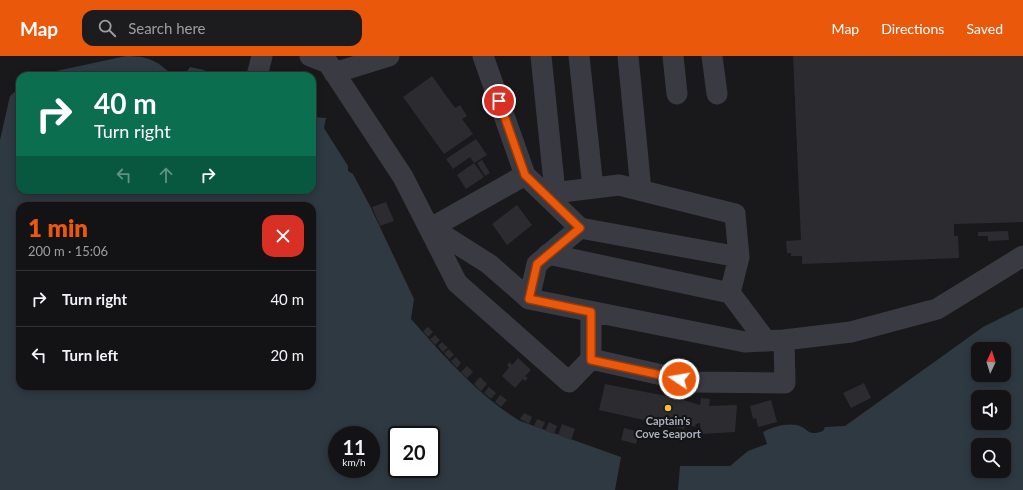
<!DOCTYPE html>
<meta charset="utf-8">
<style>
body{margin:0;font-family:Lato,sans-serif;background:#1c1c1e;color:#f1f3f6;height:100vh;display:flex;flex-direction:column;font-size:15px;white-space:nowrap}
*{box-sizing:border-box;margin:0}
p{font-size:13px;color:#9d9ea0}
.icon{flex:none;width:22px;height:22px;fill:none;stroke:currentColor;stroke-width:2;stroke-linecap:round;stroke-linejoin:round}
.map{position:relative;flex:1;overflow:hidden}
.side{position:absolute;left:16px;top:146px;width:300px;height:188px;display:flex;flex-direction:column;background:#131315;border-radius:12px;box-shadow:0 2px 10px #0003,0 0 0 1px #323234}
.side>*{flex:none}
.guide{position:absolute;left:16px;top:16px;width:300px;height:122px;border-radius:12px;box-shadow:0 2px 10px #0003,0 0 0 1px #323234;background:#0b6e4f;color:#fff;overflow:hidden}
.needle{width:26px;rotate:4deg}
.tools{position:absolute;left:971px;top:286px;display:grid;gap:8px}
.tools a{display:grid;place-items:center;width:40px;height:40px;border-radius:8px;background:#131315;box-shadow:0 2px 10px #0003,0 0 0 1px #323234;font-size:20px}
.speed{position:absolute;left:328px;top:370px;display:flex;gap:8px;font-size:20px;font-weight:700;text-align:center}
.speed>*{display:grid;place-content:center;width:52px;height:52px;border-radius:50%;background:#131315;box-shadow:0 2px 10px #0003,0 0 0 1px #323234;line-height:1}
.speed small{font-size:10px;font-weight:400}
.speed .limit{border:2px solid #111;border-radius:6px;background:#fff;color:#111}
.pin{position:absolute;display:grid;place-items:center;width:34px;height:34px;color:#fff;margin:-17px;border:2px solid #fff;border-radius:50%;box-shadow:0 1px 4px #0007}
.me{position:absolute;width:44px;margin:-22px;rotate:282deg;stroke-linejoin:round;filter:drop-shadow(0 0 3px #0008)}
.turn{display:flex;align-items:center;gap:14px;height:84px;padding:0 12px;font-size:18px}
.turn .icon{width:52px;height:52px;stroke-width:2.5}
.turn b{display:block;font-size:28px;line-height:34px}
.lanes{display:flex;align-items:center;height:38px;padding:0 12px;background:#0003;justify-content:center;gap:20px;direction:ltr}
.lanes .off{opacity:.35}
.round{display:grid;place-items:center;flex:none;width:42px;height:42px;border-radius:12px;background:#1c1c1e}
.headline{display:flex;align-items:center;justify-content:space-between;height:68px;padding:0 12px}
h1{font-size:24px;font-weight:800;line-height:30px;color:#ea580c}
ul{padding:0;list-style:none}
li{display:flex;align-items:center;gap:12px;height:56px;padding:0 12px;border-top:1px solid #323234}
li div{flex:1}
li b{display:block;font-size:15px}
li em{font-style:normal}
header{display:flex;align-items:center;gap:24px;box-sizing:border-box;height:56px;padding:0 20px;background:#ea580c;color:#fff}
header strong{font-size:19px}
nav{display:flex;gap:22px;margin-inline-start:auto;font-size:14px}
.search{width:280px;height:36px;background:#1c1c1e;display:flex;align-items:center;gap:10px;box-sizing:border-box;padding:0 14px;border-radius:12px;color:#9d9ea0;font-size:15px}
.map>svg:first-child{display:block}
</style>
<header>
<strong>Map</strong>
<div class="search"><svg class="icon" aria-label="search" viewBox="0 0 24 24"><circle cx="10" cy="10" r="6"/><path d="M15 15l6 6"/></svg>Search here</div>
<nav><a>Map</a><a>Directions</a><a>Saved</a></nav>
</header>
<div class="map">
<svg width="1023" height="434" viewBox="0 0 1023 434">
<rect width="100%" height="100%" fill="#19191c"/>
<path fill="#2e3942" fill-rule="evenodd" d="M 126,0 C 146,0 157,4 171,18 L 185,18 L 190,11 L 204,14 L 213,20 L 33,20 Z
M 20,31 L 20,134 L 312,134 L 312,61 L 326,62 L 324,72 L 348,110 L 348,115 L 353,118 L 370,150 L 414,243 L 411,263 C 442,298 480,341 520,365 L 621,401 L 615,434 L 0,434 L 0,84 L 10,40 ZM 20,150 L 312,150 L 312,330 L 20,330 ZM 337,379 L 371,379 L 371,413 L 337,413 ZM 397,379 L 431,379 L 431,413 L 397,413 Z
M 1023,251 L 1023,434 L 678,434 L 680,410 L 730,410 L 748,395 L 767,388 L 763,376 C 773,371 785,367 797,369 C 809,372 806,381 823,375 L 825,371 L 845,370 L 983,271 ZM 978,293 L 1004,293 L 1004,319 L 978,319 ZM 978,341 L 1004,341 L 1004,367 L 978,367 ZM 978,389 L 1004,389 L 1004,415 L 978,415 Z"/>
<path fill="#2c2c30" d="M 793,0 L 1023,0 L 1023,166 L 954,168 L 954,180 L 958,180 L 959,202 L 802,208 L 802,200 L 791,200 L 791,197 L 787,197 L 786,185 L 801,184 Z
M 432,20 L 455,52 L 460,49 L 467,60 L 462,63 L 473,78 L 444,98 L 403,41 Z
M 476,83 L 487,99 L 474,107 L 470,101 L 453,113 L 446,103 Z
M 482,104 L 490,117 L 485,120 L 477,107 Z
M 474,107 L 484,121 L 466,133 L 457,119 Z
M 386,146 L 394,165 L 380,170 L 372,151 Z
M 517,149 L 532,169 L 507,189 L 492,168 Z
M 1008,175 L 1009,184 L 988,185 L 988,180 L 978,180 L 978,176 Z
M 428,271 L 433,276 L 428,281 L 423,275 Z
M 435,279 L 440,284 L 435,289 L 430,283 Z
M 442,286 L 448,292 L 443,296 L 438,290 Z
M 449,293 L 454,299 L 449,303 L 444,297 Z
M 456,301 L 461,307 L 457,312 L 451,305 Z
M 518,302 L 531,314 L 525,320 L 528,322 L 525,325 L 523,323 L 515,332 L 502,320 L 509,311 L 507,309 L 510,306 L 512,309 Z
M 467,310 L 473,316 L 467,322 L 461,316 Z
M 480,321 L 487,328 L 481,335 L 474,328 Z
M 864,327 L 871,342 L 851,352 L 843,337 Z
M 605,328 L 671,341 L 672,336 L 685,339 L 684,344 L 700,349 L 701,342 L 710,343 L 709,350 L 737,349 L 735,376 L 701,378 L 700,367 L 696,368 L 695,371 L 686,368 L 684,373 L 599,354 Z
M 489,331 L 496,337 L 492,342 L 490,342 L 484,337 Z
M 500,339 L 507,344 L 501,351 L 495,346 Z
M 771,344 L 777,366 L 758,371 L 756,362 L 753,363 L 750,350 Z
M 524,357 L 532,361 L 529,368 L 520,363 Z
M 537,363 L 545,366 L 542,373 L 534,370 Z
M 549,366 L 557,370 L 554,378 L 545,375 Z
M 562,368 L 575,373 L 571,384 L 558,379 Z
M 624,372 L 639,376 L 636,388 L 621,384 Z"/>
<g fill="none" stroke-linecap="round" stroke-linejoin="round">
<path stroke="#3a3b42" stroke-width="21" d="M 310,0 L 328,7 L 403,121 L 457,227 L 569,326 L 591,303 L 693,326 L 785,327 L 784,284 L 851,276 L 937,253 L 1023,200
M 483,0 L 525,119
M 541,0 L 555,136
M 579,0 L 593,132
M 628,0 L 641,134
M 673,0 L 677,38
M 712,0 L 717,38
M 334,17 L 389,0
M 257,20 L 262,0
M 545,138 L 619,129 L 735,158 L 739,201 L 730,237 L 548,198
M 429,170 L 489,208 L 529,243 L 745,286 L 784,284
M 431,172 L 525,119 L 580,172 L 537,208 L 529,243
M 580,172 L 739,201
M 730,237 L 766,285
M 591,303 L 591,256"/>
</g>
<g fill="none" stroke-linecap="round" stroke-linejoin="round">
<defs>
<path id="route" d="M 499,45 L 525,119 L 580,172 L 537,208 L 529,243 L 591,256 L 591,304 L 679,323"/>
</defs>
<use href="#route" stroke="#983908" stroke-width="10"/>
<use href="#route" stroke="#ea580c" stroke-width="7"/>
</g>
<circle fill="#ffbb2f" stroke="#141417" stroke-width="1.5" cx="668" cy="352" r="4"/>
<g text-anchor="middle" stroke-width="4" stroke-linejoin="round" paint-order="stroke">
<g font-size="11" font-weight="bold" fill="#abb0bd" stroke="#141417">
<text x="668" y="369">Captain's<tspan x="668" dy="13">Cove Seaport</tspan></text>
</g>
</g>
</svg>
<div class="tools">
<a><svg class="needle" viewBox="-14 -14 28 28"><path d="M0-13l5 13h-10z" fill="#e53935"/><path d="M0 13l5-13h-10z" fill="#9d9ea0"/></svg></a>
<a><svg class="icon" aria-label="sound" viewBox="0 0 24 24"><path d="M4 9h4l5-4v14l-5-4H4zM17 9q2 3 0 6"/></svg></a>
<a><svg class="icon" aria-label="search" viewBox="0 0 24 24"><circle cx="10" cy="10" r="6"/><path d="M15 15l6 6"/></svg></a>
</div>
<div class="speed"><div>11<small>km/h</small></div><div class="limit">20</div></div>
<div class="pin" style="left:499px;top:45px;background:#d93025"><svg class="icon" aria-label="arrive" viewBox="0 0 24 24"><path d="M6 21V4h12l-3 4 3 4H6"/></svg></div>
<svg class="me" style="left:679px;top:323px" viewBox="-20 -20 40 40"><circle r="17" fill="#ea580c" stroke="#fff" stroke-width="3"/><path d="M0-11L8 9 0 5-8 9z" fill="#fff"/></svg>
<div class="guide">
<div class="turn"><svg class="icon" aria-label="right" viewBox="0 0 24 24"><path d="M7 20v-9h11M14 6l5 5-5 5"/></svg><div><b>40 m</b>Turn right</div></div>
<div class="lanes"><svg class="icon off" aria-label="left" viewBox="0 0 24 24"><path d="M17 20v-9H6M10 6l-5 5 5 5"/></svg><svg class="icon off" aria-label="ahead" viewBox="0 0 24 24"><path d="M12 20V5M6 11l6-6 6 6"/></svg><svg class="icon" aria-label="right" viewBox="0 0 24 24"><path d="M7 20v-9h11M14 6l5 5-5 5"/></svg></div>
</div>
<section class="side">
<div class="headline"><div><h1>1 min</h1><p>200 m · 15:06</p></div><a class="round" style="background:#d93025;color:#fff"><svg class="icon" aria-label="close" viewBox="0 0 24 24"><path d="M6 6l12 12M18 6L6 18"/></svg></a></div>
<ul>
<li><svg class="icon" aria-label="right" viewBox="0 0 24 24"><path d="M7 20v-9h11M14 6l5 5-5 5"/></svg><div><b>Turn right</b></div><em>40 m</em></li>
<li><svg class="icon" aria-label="left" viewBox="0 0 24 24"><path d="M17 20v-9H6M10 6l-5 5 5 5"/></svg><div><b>Turn left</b></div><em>20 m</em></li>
</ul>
</section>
</div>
